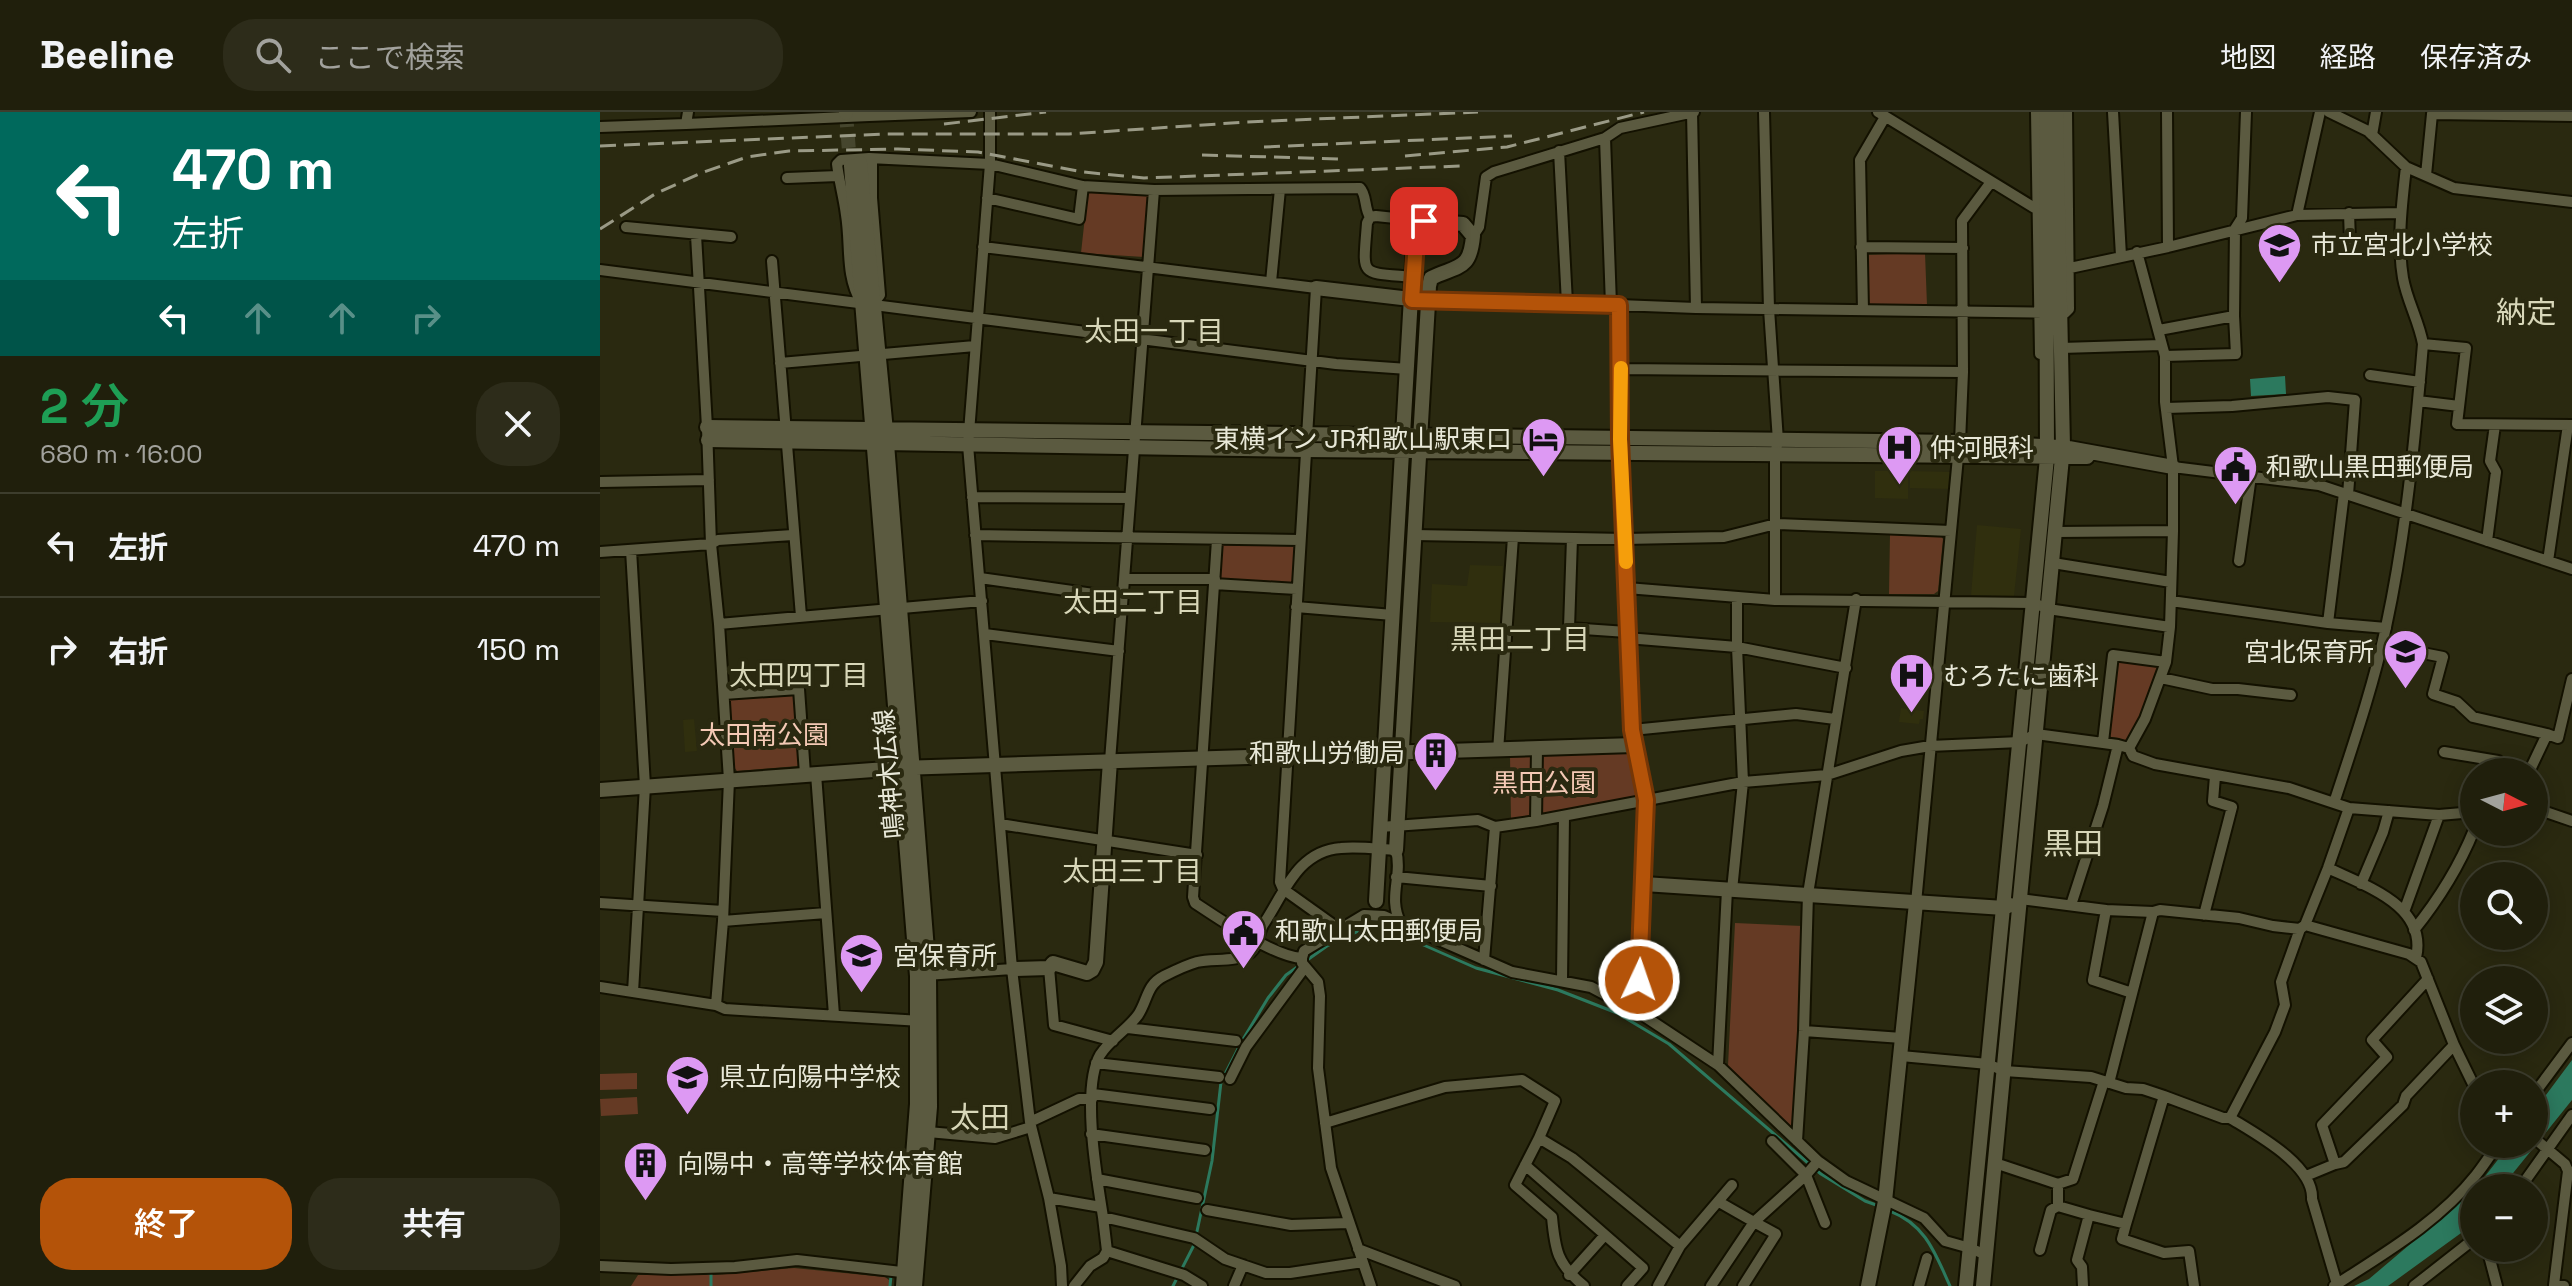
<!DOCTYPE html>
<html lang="ja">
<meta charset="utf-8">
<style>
body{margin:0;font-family:"Space Grotesk","Noto Sans JP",sans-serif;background:#2d2c1a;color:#f1f3f6;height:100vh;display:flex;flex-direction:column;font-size:30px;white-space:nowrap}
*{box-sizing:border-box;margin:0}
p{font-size:26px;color:#a2a29d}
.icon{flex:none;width:44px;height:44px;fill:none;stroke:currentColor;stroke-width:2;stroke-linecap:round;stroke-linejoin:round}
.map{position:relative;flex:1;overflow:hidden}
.details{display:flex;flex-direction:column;background:#201f0c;width:600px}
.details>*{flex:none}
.banner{background:#00695c;color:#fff;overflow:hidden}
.needle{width:52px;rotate:96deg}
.tools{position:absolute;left:1860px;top:646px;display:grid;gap:16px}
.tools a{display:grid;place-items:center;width:88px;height:88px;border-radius:50%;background:#201f0c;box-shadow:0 4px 20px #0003,0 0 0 2px #3d3d2d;font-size:40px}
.pin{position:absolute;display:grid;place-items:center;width:68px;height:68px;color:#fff;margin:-34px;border-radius:16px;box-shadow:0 4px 12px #0006}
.me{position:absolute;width:88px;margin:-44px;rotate:3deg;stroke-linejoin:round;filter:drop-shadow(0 0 6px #0008)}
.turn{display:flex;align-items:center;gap:28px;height:168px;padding:0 40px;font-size:36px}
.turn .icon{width:104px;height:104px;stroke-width:2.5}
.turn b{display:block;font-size:56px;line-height:68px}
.lanes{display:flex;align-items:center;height:76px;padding:0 40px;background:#0003;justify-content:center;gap:40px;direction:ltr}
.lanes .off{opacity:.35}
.round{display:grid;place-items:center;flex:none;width:84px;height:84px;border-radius:32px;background:#2d2c1a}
.summary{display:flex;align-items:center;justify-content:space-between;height:136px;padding:0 40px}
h1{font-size:48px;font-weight:600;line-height:60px;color:#1e9e55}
.action{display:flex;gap:16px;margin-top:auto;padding:16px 40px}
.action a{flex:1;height:92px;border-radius:32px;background:#b45309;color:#fff;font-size:32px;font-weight:600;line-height:92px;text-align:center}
.action a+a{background:#2d2c1a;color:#f1f3f6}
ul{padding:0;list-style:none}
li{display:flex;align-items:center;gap:24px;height:104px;padding:0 40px;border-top:2px solid #3d3d2d}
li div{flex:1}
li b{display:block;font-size:30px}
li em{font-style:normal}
header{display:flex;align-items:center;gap:48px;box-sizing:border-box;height:112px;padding:0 40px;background:#201f0c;border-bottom:2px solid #3d3d2d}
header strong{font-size:38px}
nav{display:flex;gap:44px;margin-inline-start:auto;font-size:28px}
.search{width:560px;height:72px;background:#2d2c1a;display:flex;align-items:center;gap:20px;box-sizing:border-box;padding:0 28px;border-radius:32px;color:#a2a29d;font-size:30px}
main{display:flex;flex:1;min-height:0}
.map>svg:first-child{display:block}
</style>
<header>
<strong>Beeline</strong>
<div class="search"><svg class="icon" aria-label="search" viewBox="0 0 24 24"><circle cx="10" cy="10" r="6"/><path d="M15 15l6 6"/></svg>ここで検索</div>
<nav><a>地図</a><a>経路</a><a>保存済み</a></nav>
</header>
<main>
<section class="details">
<div class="banner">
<div class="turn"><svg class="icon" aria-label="left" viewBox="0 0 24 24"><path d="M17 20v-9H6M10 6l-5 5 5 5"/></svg><div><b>470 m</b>左折</div></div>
<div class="lanes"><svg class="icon" aria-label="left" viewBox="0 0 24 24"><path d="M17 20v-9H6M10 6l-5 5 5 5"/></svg><svg class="icon off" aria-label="ahead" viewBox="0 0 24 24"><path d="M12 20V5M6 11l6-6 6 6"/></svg><svg class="icon off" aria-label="ahead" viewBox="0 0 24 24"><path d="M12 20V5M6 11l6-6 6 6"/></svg><svg class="icon off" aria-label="right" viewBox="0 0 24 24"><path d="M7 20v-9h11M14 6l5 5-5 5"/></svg></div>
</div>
<div class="summary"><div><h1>2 分</h1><p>680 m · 16:00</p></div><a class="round"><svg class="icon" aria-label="close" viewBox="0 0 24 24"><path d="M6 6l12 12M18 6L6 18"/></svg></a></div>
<ul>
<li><svg class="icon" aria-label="left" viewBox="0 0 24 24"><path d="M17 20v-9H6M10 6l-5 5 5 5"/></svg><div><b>左折</b></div><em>470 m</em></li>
<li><svg class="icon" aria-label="right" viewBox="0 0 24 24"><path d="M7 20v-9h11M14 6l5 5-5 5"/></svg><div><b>右折</b></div><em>150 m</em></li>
</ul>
<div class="action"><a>終了</a><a>共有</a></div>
</section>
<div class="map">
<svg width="1972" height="1174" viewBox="0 0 1972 1174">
<rect width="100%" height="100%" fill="#2a2910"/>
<path fill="#302f0e" d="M 1275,359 L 1308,359 L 1308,387 L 1275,386 Z
M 1310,359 L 1351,360 L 1350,377 L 1310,376 Z
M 1377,413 L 1421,417 L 1414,484 L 1371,483 Z
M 870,453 L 903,454 L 900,511 L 830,510 L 832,472 L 867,474 Z
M 1301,596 L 1324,599 L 1323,607 L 1320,607 L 1319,612 L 1299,610 Z
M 94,607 L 97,639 L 85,640 L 83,608 Z"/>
<path fill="#653a24" d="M 488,77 L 549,84 L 544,145 L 481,141 Z
M 1325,141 L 1327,193 L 1268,192 L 1267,143 Z
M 1290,422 L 1341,424 L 1343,427 L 1338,479 L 1334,482 L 1289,482 Z
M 620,431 L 695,432 L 694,474 L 618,470 Z
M 1519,546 L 1561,554 L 1543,606 L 1530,629 L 1524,630 L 1519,626 L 1511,625 L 1508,621 L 1515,549 Z
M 193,580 L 197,585 L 199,614 L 195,615 L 197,640 L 200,641 L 201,651 L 198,654 L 137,659 L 134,655 L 130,588 L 133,584 Z
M 1030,636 L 1041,683 L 911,709 L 910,643 Z
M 1135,811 L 1203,814 L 1193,1019 L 1128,954 Z
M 37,961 L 37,977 L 0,978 L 0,962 Z
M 37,985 L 38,1002 L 1,1004 L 0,987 Z
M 194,1156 L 285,1165 L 289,1168 L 289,1174 L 31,1174 L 38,1163 L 115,1163 Z"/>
<path fill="#2c795e" d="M 1685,264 L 1686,282 L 1651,284 L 1650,267 Z
M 1972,948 L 1972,988 L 1901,1076 L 1876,1076 L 1910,1032 L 1934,1032 L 1934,999 Z
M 1874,1078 L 1874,1108 L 1868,1116 L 1788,1174 L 1754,1174 L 1769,1167 Z"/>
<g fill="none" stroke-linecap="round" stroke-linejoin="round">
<path stroke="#2c795e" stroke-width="3" d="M 1290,1099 C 1326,1113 1335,1141 1350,1174
M 596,1124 L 612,1049 L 621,970 L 642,929 L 668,886 L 686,863 L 727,834 L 765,816 L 787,817 L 876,856 L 958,878 L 1017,901 L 1069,932 L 1221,1062 L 1265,1089 L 1279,1094
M 108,1161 L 111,1161 L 111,1174
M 289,1164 L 291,1164 L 290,1174
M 573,1174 L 595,1131"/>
<path stroke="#46462e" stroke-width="14" stroke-dasharray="14 7" stroke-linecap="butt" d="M 246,1 L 250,52"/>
<defs>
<path id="street" d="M 269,0 L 269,4 L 371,0
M 390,0 L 390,52 L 368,333 L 412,857 L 430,1010 L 449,1086 L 461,1154 L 462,1174
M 1092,0 L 1096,196
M 1164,0 L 1169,197 L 1178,329 L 1175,342 L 1175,488
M 1278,0 L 1438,98
M 1436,0 L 1440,242
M 1513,0 L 1521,144
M 1567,0 L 1568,135
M 1729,0 L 1768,19 L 1806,55 L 1854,76 L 1972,90
M 86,12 L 269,4
M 0,15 L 86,12 L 88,0
M 1772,23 L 1776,0
M 1005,26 L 1011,193
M 959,39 L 967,191
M 272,48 L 272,86 L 280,183 L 273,192
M 1826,63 L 1832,2 L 1972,4
M 187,66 L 238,64
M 387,86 L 479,107 L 483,74
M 1749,101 L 1750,129
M 1697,103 L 1720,0
M 770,105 L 776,104 L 824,109
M 26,115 L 131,125
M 96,123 L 107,315 L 111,432 L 119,512 L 129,668 L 123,809 L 116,893
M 873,124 L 879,115 L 886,65 L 894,60 L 1005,26 L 1020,16 L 1094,0
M 383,135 L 716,176 L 680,770 L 683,777 L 739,817
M 1261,135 L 1363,136
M 172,149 L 201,504
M 1470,156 L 1568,135 L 1697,103 L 1801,101
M 0,158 L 736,252 L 808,257
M 671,170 L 680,77
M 828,189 L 967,191 L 1096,196 L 1465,201 L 1469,197 L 1467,0
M 261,190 C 245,163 251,133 246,103 C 244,86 239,69 237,52 L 241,48 L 269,46 L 390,52 L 483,74 L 554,78 L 760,76 C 767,83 764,96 770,105 L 767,111 C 763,166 758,160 813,165
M 1019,193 L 1020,340 L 1032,618 L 1046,688 L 1038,900
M 1263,198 L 1260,48 L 1285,5
M 1559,218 L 1634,204
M 1823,232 L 1866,236 L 1857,312 L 1972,313
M 1461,236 L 1561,233
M 1565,244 L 1636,242 L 1634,204 L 1635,117 L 1642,106 L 1646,0
M 180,251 L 375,234
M 1021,257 L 1363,260
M 1770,263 L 1820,270
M 1818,289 L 1859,294
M 1566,296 L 1632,294 L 1728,285 L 1755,288 L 1748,383
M 1360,330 L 1363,260 L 1362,109 L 1391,70
M 1573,355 L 1719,373 L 1972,457
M 0,370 L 109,368
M 372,385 L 530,386
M 1456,420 L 1573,419
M 375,423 L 699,428
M 814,423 L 1025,427 L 1124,425 L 1176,412 L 1351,419
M 972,426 L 969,516 L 1027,520
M 617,428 L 593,785 L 595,791 C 619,807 675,845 702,846
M 1887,429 L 1896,360 L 1890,349 L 1895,313
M 31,438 L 45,674 L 33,880
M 0,440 L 111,432 L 118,428 L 193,423
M 1639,449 L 1651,364
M 1948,449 L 1968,313
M 1453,451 L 1571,470
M 380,466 L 522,486
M 524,467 L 615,467
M 614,472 L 697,477
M 1027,476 L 1175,488 L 1434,491 L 1448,497 L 1570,515
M 1571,489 L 1728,511 L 1786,516
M 696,495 L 793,503
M 1728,511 L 1744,381
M 119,512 L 382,489
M 385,522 L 519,539
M 1027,526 L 1137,535 L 1246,556
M 1782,533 L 1843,545 L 1833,582 L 1857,590 L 1873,605 L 1947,622 L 1929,660
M 1561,566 L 1612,577 L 1638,577 L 1691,583
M 124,582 L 199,577 L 205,662
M 1032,618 L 1196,602 L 1235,607
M 1947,622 L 1958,626 L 1972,567
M 1503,630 L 1513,543 L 1566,550
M 1529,636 L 1545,607 L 1566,550 L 1570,515 L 1573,419 L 1573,355 L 1565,290 L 1565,244 L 1537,140
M 898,639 L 913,425
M 1844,640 L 1898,649 L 1901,660
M 510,649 L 554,78
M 216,662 L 234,903
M 1734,691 C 1753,633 1773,575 1786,515 C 1806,422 1815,327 1823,232 C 1819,209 1807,189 1803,166 C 1797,130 1802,91 1806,55
M 1934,698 L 1940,698 L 1972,709
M 936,709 L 937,637
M 400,712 L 597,743
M 780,715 L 878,708 L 895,715 L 936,709 L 1143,670 L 1227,663 L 1301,639 L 1330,634 L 1420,630 L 1436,622 L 1518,633 L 1529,636 L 1533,644 L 1555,652 L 1689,676 L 1749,696 L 1839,703 L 1874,700
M 1728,756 C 1765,774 1828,793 1816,846
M 796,765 L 891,774
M 1761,772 L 1783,720 L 1789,699
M 1132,778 L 1143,670 L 1137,535 L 1137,486
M 1420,787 L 1506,798 L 1553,800 L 1560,798 L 1639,806 L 1673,814 L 1700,817 L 1705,813 L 1809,842 L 1821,850 L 1854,933 L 1874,974
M 0,791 L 123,799
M 1316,791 L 1358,345
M 1471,793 L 1503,694 L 1518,633
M 1805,797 L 1839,703
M 1506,798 L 1493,868 L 1532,881
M 1604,803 L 1632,695 L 1613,689 L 1615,664
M 123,809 L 226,801
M 1705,813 L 1728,756 L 1749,696
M 1814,818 C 1839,787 1859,755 1874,718
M 702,846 L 704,839 L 764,803 L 784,804 L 912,860 L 991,875 L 1038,900 L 1118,953 L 1218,1049 L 1246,1069 L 1324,1106 L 1345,1129 L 1370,1136 L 1386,1143
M 702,846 L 702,851 L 718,870 L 720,884 L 718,956 L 731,1056 L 771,1174
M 884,848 L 895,715
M 449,856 L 454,913 L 513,929
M 326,863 L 412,857
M 962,868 L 964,704
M 0,875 L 116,893 L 125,897 L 321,909
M 528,916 L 636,929
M 1204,919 L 1302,926
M 1301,944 L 1388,952 L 1404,959 L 1491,965 L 1526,976 L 1543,977 L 1564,984
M 496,951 L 619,965
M 1118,953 L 1127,778
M 630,967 L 646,935 L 705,855
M 1509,971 L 1553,800
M 493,982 L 610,997
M 1934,982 L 1972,931
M 1630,1006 C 1656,1022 1714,1053 1712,1087 L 1737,1172
M 430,1010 L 479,987 L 492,987
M 725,1011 L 845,975 L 922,968 L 955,989 L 939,1026 L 972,1046 L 1080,1134 L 1058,1174
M 328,1020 L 395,1026 L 431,1015
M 491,1022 L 605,1038
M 939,1026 L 915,1073 L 952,1105 C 955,1138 957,1152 984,1174
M 1934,1026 L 1965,1052 L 1968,1059 L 1972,1060
M 1197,1029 L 1204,919 L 1208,782 L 1256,487
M 1218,1049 L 1206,1063 L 1225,1111
M 1395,1051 L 1458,1072 L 1473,1067 L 1504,969
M 1735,1052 L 1744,1050 L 1803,993 L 1806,984 L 1854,933
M 925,1053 L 1043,1156 L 1027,1174
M 1706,1064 L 1735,1052 L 1722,1013 L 1787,945 L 1772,928 L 1828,867
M 497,1067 L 597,1086
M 1920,1076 L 1972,1003
M 449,1086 L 501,1095
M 1119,1090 L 1154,1110 L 1206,1063 L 1172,1029
M 1458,1094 L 1489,1103 L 1477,1148 L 1482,1155 L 1483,1174
M 607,1098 L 691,1113 L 748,1111
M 1489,1103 L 1526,1112 L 1522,1127 L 1564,1141 L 1589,1139 L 1594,1174
M 1526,1112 L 1564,984 L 1623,1006 L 1630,1006 L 1675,920 L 1685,893 L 1681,870 L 1700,817
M 1080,1134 L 1132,1073
M 1887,1136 L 1897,1174
M 758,1137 L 855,1174
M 1440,1138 L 1451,1098 L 1458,1094 L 1458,1072
M 507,1139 L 584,1163 L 602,1174
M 763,1150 L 690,1161 L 666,1161 L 625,1147 L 594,1126 L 503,1105 C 497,1067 481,976 500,943 C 510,927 527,918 538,903 C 548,888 546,873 564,864 C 574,859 586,853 597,850 C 614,846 636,851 651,840 C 659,833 658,822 663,813 C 684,782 697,739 741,736 C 758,734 778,737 796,738 C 803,765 787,785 801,812
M 0,1154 L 71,1157 L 135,1155 L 197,1148 L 310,1161
M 969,1163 L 1005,1123
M 474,1174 L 490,1154 L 503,1146 L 507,1139 L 503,1105
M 634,1174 L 643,1153
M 1111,1174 L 1154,1110 L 1176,1122 L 1143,1174
M 1319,1174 L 1327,1146
M 1734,1174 C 1783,1142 1839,1110 1876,1063 C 1884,1053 1891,1042 1898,1032
M 1814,1174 L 1874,1127
M 1964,1174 L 1954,1173 L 1968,1059"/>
<path id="secondary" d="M 246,0 L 246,1
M 260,51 L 286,319 L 329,863 L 330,995 L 315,1174
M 251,54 L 317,864 L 317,992 L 303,1174
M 716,176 L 819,188
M 107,315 L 1360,330 L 1463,335 L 1573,355
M 108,328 L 705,338 L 1487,345
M 0,678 L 300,656 L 1034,633
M 1044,772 L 1404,796 L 1410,793
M 776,789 L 814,133 L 817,115 L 824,109 L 863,112 L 873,124 C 870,158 859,153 831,166 L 829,174 L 796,738
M 412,857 L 449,856 L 453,851 L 487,861 L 492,858 L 496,850 L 510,649
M 1268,1174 L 1285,1089 L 1316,791
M 1366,1174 L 1447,346 L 1446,0
M 1383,1174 L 1463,335 L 1456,0"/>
</defs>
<use href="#street" stroke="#131100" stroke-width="14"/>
<use href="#secondary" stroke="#131100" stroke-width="18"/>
<use href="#street" stroke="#5b5a40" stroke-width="10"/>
<use href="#secondary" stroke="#5b5a40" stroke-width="14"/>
<path stroke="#9a9a86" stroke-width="3" stroke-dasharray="16 8" stroke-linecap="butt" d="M 344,12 L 446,0
M 0,34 L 285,22 L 469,22 L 647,10 L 878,0
M 664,35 L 912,24
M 602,43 L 741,47
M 805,44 L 907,35 L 1044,0
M 0,117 L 55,82 L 101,61 L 147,45 L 189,39 L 298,37 L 378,40 L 483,60 L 544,66 L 861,54"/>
</g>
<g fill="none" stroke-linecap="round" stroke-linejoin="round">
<defs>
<path id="route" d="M 824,109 L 817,115 L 812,188 L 1019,193 L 1020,327 L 1032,618 L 1046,688 L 1039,868"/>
</defs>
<use href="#route" stroke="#753606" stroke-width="20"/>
<use href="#route" stroke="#b45309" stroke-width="14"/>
<path stroke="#f59e0b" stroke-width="14" d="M 1021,256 L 1020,327 L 1026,450"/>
</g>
<defs>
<symbol id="school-pin" viewBox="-11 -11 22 30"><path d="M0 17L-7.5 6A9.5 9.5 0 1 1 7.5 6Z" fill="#dd99f3" stroke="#2a2910"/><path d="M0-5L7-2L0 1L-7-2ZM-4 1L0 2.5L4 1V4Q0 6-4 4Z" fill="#111"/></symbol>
<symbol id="hotel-pin" viewBox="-11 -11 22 30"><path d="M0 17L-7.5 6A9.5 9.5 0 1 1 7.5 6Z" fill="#dd99f3" stroke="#2a2910"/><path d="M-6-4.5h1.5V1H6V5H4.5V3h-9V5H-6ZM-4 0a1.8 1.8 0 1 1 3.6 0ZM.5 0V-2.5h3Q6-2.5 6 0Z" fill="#111"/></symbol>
<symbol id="hospital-pin" viewBox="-11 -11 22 30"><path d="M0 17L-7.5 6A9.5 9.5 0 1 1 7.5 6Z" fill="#dd99f3" stroke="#2a2910"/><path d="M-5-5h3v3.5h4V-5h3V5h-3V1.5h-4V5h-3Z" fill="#111"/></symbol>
<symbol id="civic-pin" viewBox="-11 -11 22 30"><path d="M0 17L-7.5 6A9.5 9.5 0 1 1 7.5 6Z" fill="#dd99f3" stroke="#2a2910"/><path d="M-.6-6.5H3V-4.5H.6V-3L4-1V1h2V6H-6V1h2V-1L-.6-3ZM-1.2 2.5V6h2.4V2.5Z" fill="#111"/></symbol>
<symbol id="building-pin" viewBox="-11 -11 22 30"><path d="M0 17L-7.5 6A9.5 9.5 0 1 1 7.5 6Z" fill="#dd99f3" stroke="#2a2910"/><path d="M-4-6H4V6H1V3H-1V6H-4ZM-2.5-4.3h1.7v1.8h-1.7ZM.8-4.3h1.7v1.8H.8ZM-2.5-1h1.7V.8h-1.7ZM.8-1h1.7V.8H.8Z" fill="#111"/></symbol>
</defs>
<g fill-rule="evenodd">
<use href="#school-pin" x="1654" y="108" width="51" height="69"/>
<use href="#hotel-pin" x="918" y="302" width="51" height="69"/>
<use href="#hospital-pin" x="1274" y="310" width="51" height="69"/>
<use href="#civic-pin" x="1610" y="330" width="51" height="69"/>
<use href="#school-pin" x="1780" y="514" width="51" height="69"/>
<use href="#hospital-pin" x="1286" y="538" width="51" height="69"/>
<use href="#building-pin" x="810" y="616" width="51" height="69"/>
<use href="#civic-pin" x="618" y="794" width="51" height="69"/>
<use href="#school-pin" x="236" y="818" width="51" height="69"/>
<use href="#school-pin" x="62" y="940" width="51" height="69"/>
<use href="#building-pin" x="20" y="1026" width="51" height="69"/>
</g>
<g text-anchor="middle" stroke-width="8" stroke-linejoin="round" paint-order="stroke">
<g font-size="26" fill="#e8e8d8" stroke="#2a2910" text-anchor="start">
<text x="1711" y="142">市立宮北小学校</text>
<text x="912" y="336" text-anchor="end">東横イン JR和歌山駅東口</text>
<text x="1330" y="345">仲河眼科</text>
<text x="1666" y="364">和歌山黒田郵便局</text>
<text x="1774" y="549" text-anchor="end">宮北保育所</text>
<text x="1343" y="573">むろたに歯科</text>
<text x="805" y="650" text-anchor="end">和歌山労働局</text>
<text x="675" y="828">和歌山太田郵便局</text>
<text x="293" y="853">宮保育所</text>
<text x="119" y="974">県立向陽中学校</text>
<text x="77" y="1061">向陽中・高等学校体育館</text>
</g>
<g font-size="26" fill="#f4c9b5" stroke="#2a2910">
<text x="164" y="632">太田南公園</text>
<text x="944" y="680">黒田公園</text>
</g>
<g font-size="26" fill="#e8e8d8" stroke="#2a2910">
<text transform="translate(289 662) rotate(-95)" y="9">鳴神木広線</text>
</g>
<g font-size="28" fill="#d8d7b9" stroke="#2a2910">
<text x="554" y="229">太田一丁目</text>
<text x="533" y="500">太田二丁目</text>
<text x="920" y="537">黒田二丁目</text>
<text x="199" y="573">太田四丁目</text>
<text x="532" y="769">太田三丁目</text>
</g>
<g font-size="30" fill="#d8d7b9" stroke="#2a2910">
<text x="1926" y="211">納定</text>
<text x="1473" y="742">黒田</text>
<text x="380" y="1016">太田</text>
</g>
</g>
</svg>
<div class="tools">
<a><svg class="needle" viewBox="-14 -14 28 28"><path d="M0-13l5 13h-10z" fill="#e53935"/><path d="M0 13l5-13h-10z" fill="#a2a29d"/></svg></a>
<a><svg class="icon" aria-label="search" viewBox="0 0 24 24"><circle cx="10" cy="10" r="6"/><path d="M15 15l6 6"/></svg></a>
<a><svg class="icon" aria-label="layers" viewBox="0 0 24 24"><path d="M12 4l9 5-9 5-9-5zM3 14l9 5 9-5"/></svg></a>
<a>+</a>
<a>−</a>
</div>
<div class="pin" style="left:824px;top:109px;background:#d93025"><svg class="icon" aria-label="arrive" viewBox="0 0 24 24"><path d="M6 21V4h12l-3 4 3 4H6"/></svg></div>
<svg class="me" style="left:1039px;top:868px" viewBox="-20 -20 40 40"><circle r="17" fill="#b45309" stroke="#fff" stroke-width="3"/><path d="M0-11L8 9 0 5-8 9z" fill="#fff"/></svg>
</div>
</main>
